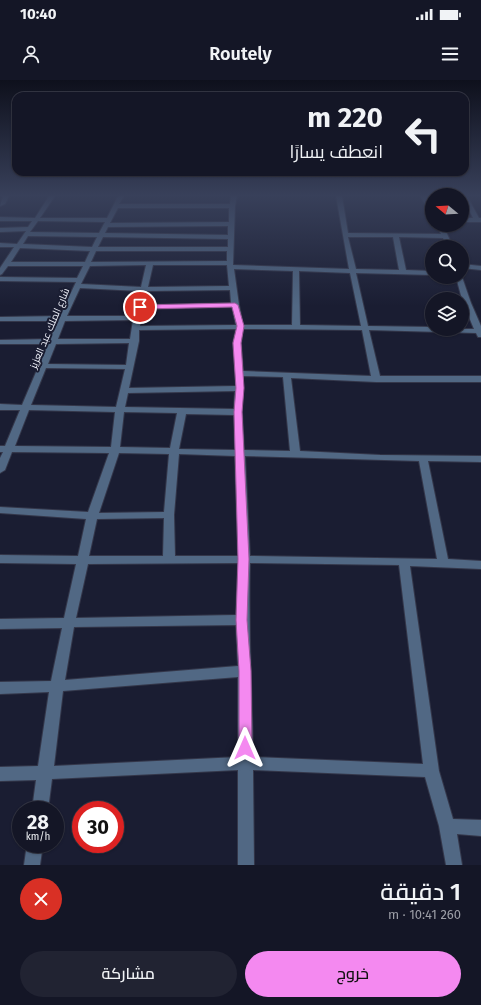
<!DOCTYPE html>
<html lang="ar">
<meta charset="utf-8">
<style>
body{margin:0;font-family:"Fira Sans",Cairo,sans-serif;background:#212332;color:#f1f3f6;direction:rtl;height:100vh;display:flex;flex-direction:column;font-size:15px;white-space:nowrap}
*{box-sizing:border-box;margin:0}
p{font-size:13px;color:#9d9fa7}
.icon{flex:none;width:22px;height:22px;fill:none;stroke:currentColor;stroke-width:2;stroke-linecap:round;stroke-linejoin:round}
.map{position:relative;height:785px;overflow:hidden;direction:ltr}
.drawer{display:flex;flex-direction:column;background:#141626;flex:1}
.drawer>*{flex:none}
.banner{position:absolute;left:12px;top:12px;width:457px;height:84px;border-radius:12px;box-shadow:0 1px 3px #0004,0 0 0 1px #333543;direction:rtl;background:#141626;color:#f1f3f6;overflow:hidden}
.needle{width:26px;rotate:288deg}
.tools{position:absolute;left:425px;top:108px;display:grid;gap:8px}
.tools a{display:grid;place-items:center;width:44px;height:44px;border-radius:50%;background:#141626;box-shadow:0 1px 3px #0004,0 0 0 1px #333543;font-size:20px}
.speed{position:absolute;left:12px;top:721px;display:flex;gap:8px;font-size:20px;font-weight:700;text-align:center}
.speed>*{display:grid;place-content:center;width:52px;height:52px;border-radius:50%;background:#141626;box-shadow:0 1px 3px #0004,0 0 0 1px #333543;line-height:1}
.speed small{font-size:10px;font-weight:400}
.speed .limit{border:6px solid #d22;background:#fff;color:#111}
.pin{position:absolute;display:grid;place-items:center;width:34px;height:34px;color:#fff;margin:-17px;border:2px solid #fff;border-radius:50%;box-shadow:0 1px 4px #0007}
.me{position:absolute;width:44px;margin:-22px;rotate:0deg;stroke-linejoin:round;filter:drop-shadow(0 0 3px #0008)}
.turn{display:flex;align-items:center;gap:14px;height:84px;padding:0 20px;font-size:18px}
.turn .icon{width:52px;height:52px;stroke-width:2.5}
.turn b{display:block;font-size:28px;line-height:34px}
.round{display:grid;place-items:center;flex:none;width:42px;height:42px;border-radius:21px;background:#212332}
.summary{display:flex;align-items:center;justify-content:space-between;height:68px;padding:0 20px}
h1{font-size:24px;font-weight:600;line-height:30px}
.button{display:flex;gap:8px;margin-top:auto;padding:8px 20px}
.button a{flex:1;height:46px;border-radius:24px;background:#f489f0;color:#111;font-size:16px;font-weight:600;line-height:46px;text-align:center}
.button a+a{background:#212332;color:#f1f3f6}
.status{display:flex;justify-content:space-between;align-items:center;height:28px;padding:0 20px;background:#141626;direction:ltr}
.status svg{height:11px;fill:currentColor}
header{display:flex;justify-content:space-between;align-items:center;height:52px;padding:0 20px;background:#141626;font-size:18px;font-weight:600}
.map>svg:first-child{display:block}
</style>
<div class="status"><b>10:40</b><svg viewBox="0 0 49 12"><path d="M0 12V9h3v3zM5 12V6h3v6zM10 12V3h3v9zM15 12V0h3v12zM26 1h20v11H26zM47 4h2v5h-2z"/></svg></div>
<header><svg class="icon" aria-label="menu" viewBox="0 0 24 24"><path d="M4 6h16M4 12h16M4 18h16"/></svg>Routely<svg class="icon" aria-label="person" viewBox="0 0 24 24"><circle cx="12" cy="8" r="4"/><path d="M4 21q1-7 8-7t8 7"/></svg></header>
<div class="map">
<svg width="481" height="785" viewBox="0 0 481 785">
<rect width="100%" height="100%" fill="#1a1d32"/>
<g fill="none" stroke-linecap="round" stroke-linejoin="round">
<defs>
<path id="street" d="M 3,116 L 9,116 L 5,124 L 0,126 Z
M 49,116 L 55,116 L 40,138 L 107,138 L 118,116 L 124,116 L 119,124 L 230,124 L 231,116 L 237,116 L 235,126 L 233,185 L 349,189 L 336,116 L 342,116 L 348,153 L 441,154 L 437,145 L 443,145 L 453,167 L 447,167 L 443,158 L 399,157 L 406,190 L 432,191 L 432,195 L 356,193 L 368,246 L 432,247 L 432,249 L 474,249 L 463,223 L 456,197 L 462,197 L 471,223 L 481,246 L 481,257 L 478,257 L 476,253 L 369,250 L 380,296 L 481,296 L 481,302 L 376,302 L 291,298 L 300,371 L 380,375 L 481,376 L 481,382 L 428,381 L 448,479 L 481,481 L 481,489 L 410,486 L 439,691 L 453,739 L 481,740 L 481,756 L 457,754 L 462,785 L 446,785 L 439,746 L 425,697 L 253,690 L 254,785 L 238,785 L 238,690 L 52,699 L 48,730 L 32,730 L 36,700 L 0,701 L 0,687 L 38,686 L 49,612 L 0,614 L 0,602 L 51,601 L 62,548 L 0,549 L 0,539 L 64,538 L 76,484 L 0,483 L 0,475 L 78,476 L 86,439 L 0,433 L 0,427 L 88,432 L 109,373 L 12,372 L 5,390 L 0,393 L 0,378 L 3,372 L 0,372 L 0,366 L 5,366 L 20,330 L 0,330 L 0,324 L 22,325 L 48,264 L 0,264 L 0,260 L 50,259 L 58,241 L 0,241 L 0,237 L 60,236 L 76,202 L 0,201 L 0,197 L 77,198 L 83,186 L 8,186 L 2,194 L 0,195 L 0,188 L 14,167 L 0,167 L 0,163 L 17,164 L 26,151 L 0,152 L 0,148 L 28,147 L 32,141 L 0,141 L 0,137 L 35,138 ZM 118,128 L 229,128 L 229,142 L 110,143 ZM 38,141 L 105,142 L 99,153 L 30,152 ZM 228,146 L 228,155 L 105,153 L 108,147 ZM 28,156 L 97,157 L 92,167 L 23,164 ZM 103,157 L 228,159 L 228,167 L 98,167 ZM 348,157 L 393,157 L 399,190 L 356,189 ZM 20,168 L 90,171 L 85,182 L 11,182 ZM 96,171 L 227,171 L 227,181 L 91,182 ZM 146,185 L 141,207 L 81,204 L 90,186 ZM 153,185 L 227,185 L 229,206 L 148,207 ZM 234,189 L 293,191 L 292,245 L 243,245 L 239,225 ZM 299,191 L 350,193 L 361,246 L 300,245 ZM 80,208 L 140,211 L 134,236 L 67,236 ZM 230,210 L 231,223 L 144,225 L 147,211 ZM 232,227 L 236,245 L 140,246 L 143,229 ZM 133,240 L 130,259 L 58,259 L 65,241 ZM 236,249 L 233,263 L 236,306 L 129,308 L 139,261 L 139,250 ZM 243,249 L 362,250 L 371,296 L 243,291 L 241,263 ZM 129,263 L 126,285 L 48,284 L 56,264 ZM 46,288 L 125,289 L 116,327 L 31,325 ZM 243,296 L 283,297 L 290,371 L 244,370 L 242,332 ZM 235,311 L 234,329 L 125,327 L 128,313 ZM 29,330 L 115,332 L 111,367 L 15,366 ZM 124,332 L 177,333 L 170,368 L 120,367 ZM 186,334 L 234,335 L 235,370 L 179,369 ZM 119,373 L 169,374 L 164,432 L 99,433 ZM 179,374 L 235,376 L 238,476 L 175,476 L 174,435 ZM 245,376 L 419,381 L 437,479 L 250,476 ZM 164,438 L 163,476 L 89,476 L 97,439 ZM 238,483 L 236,535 L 76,538 L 88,484 ZM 250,483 L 399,485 L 423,684 L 253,677 C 252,612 248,548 250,483 ZM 236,545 L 238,586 L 65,600 L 74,547 ZM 238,597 L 238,677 L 54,686 L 63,611 Z
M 420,116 L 426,116 L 432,126 L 432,133 L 430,132 Z
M 462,116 L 467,116 L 479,138 L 481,138 L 481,142 L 462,142 L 462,138 L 473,138 Z
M 462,184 L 481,186 L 481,190 L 462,188 Z
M 27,764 L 43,764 L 40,785 L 24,785 Z"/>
</defs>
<use href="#street" stroke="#34374a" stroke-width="2"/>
<use href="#street" fill="#516884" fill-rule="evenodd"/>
</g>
<linearGradient id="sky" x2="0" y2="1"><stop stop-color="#0e101c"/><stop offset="0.51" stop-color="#38405a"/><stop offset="1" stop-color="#38405a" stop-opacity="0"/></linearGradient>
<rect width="481" height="226" fill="url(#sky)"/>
<path fill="#f489f0" stroke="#9f599c" d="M 235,223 L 238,225 L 244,246 L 241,263 L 244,308 L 242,332 L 249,479 L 247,540 L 251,591 L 252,668 L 250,672 L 245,673 L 240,672 L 239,668 L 239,591 L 236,540 L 238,479 L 234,332 L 236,308 L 233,263 L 237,246 L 232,227 L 140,229 L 137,227 L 140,225 Z"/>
<g text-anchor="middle" stroke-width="4" stroke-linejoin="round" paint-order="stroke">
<g font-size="10" fill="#f2f4fd" stroke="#1a1d32">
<text transform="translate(49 248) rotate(-67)" y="4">شارع الملك عبد العزيز</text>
</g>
</g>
</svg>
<div class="tools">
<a><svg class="needle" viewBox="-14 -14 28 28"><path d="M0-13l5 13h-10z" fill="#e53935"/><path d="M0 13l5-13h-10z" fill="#9d9fa7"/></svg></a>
<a><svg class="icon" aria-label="search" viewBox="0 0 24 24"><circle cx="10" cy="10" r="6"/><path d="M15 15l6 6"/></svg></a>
<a><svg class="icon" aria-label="layers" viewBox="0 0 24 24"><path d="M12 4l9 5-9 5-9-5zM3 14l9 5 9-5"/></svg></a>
</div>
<div class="speed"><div>28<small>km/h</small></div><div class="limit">30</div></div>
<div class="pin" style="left:140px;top:227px;background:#d93025"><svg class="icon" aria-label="arrive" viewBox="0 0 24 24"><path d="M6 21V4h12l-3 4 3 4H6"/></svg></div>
<svg class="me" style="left:245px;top:668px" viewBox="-20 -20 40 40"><path d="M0-17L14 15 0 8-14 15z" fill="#f489f0" stroke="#fff" stroke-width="4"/></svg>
<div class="banner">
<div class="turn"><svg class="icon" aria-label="left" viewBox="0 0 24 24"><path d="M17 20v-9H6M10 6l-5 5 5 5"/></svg><div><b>220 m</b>انعطف يسارًا</div></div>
</div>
</div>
<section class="drawer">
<div class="summary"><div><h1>1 دقيقة</h1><p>260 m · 10:41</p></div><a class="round" style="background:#d93025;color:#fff"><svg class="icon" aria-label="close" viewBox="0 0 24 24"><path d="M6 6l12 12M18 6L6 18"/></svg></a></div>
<div class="button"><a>خروج</a><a>مشاركة</a></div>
</section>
